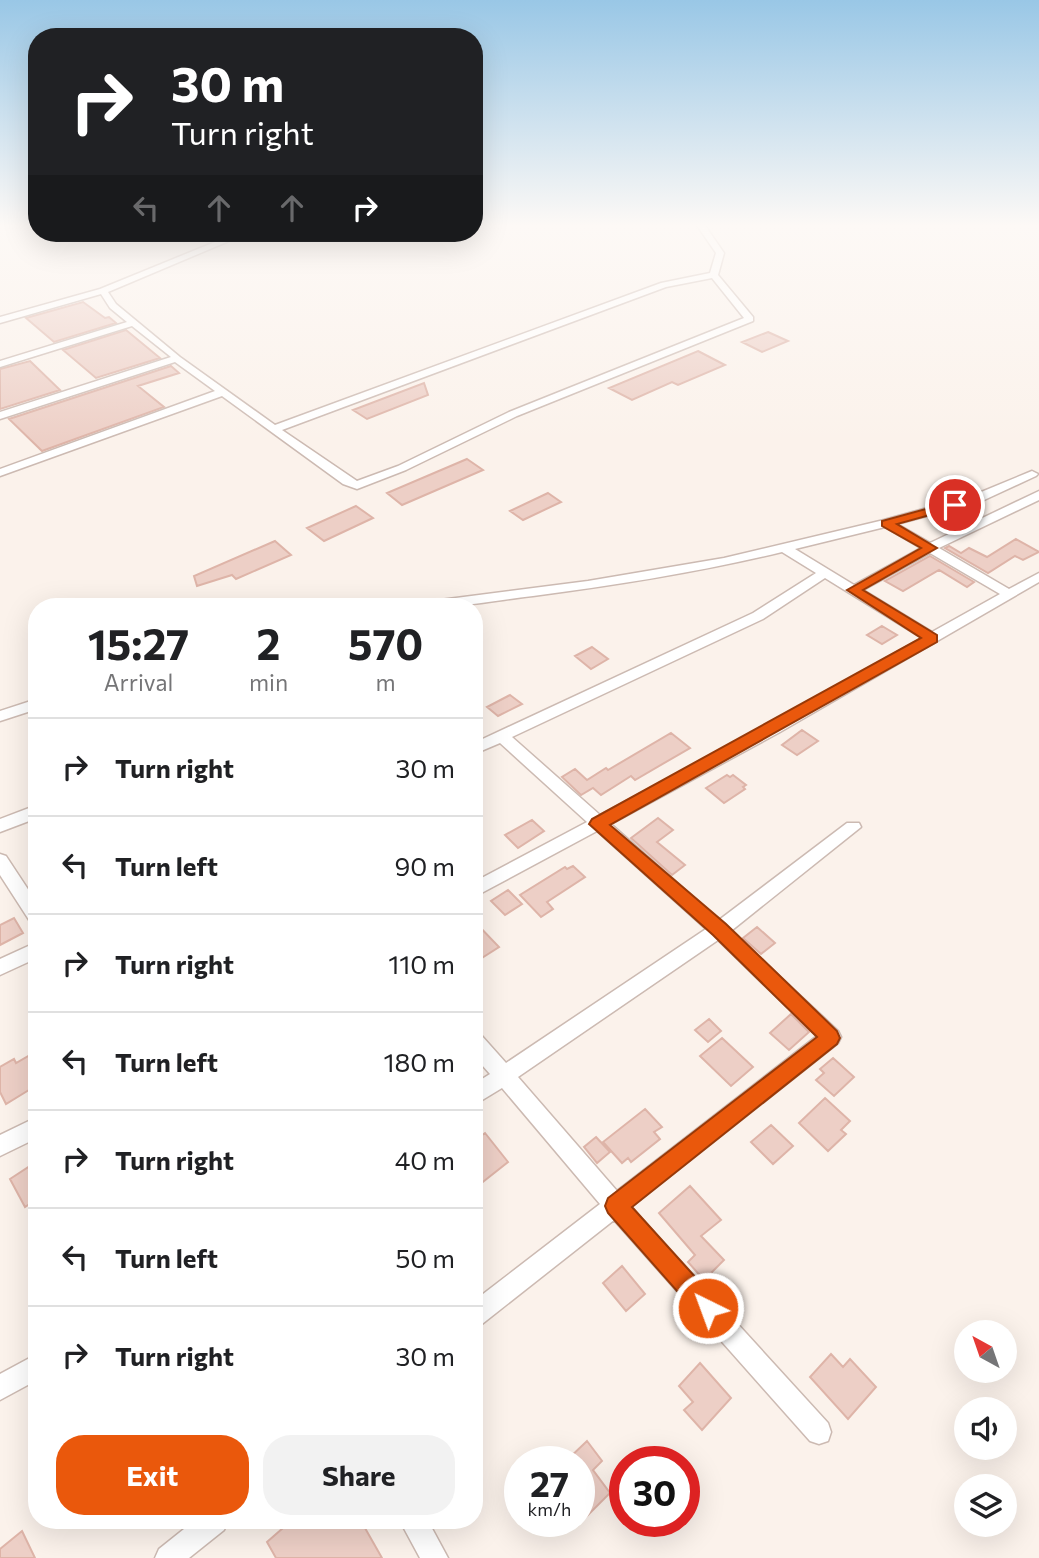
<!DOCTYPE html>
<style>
body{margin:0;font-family:Commissioner,sans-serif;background:#f2f2f2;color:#202124;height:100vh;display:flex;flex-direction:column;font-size:26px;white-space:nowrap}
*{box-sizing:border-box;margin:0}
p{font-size:23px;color:#757577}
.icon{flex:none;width:38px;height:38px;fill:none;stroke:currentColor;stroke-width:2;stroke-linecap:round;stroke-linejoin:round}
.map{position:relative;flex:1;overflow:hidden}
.sheet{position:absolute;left:28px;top:598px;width:455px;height:931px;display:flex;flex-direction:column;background:#fff;border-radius:28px;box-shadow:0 7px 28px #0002}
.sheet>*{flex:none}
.guide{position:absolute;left:28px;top:28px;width:455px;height:214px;border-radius:28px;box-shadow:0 7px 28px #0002;background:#202124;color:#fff;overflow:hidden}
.needle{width:46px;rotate:320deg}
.tools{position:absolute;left:954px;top:1320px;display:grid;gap:14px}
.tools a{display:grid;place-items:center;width:63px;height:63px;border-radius:50%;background:#fff;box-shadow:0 7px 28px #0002;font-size:35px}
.speed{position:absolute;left:504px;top:1446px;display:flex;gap:14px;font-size:35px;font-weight:700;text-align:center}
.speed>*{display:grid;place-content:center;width:91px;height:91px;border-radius:50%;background:#fff;box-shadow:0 7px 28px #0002;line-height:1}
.speed small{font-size:18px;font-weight:400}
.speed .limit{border:10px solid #d22;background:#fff;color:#111}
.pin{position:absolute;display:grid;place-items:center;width:60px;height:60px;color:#fff;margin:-30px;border:4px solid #fff;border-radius:50%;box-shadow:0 2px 7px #0007}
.me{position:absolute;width:77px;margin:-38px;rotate:318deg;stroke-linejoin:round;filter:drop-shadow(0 0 5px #0008)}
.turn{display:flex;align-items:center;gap:24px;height:147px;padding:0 28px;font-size:32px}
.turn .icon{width:91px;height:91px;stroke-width:2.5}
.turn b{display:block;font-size:49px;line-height:60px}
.lanes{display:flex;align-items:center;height:66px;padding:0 28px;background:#0003;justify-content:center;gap:35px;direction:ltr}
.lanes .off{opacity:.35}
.eta{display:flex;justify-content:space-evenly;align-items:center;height:119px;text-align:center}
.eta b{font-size:42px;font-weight:700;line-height:49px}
.action{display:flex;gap:14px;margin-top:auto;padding:14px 28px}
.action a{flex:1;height:80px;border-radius:28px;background:#ea580c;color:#fff;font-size:28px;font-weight:700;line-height:80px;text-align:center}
.action a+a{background:#f2f2f2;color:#202124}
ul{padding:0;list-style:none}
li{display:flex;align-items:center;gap:21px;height:98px;padding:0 28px;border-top:2px solid #e0e0e0}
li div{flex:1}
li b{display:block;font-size:26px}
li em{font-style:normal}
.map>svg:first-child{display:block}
</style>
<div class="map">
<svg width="1039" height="1558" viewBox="0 0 1039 1558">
<rect width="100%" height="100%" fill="#fbf2eb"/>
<path fill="#edcfc6" stroke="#deb4a8" stroke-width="2" d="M 83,302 L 105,318 L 109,317 L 116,323 L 54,342 L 26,318 Z
M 126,330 L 160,358 L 96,378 L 63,350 Z
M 768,332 L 788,341 L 762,352 L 742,342 Z
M 698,351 L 725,365 L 678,385 L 672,382 L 632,400 L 609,388 Z
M 30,361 L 60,390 L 0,409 L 0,369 Z
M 171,366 L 179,373 L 138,386 L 164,407 L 42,451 L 9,419 Z
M 424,383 L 428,395 L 367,419 L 353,410 Z
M 467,459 L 483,470 L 402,505 L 387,493 Z
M 548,493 L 561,502 L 523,520 L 510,511 Z
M 356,506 L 373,518 L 324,541 L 307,528 Z
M 1016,539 L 1039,552 L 1023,560 L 1015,556 L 988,573 L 945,548 L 949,546 L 961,553 L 969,548 L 987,557 Z
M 275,541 L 291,555 L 236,579 L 232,575 L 197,586 L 194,576 Z
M 930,556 L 974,582 L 967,587 L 939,570 L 903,591 L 885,581 Z
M 882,626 L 897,635 L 882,644 L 867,635 Z
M 592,647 L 608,659 L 591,669 L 575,656 Z
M 510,695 L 522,704 L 498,716 L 487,707 Z
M 802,730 L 818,741 L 797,755 L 782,745 Z
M 671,733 L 690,748 L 635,780 L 631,776 L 601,795 L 593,788 L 581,795 L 562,777 L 575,769 L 587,780 L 606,768 L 608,770 Z
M 727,775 L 730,777 L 733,775 L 746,785 L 743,787 L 745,789 L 724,803 L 706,788 Z
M 658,818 L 673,830 L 657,842 L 685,865 L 672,875 L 631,838 Z
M 532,820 L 544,831 L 518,848 L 505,835 Z
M 573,866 L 585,877 L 547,902 L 553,909 L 541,917 L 520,895 L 565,867 L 567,869 Z
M 508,890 L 522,904 L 505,915 L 491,901 Z
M 14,918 L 23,933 L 0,945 L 0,925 Z
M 474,921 L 499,947 L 474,963 Z
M 757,927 L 775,943 L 761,954 L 743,938 Z
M 791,1014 L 809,1032 L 789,1050 L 770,1033 Z
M 709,1019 L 721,1031 L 708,1042 L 695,1030 Z
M 722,1038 L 753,1067 L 731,1086 L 700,1056 Z
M 37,1051 L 37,1085 L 6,1104 L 0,1092 L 0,1067 L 14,1059 L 16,1063 Z
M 833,1058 L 854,1077 L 834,1096 L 816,1080 L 824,1073 L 820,1069 Z
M 825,1098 L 850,1121 L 841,1130 L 846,1134 L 828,1151 L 799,1123 Z
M 645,1109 L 662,1127 L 654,1132 L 660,1139 L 631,1162 L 628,1158 L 622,1163 L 603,1142 Z
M 771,1125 L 793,1146 L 773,1164 L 751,1142 Z
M 485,1133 L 508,1162 L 474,1189 L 474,1141 Z
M 596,1137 L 610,1152 L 597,1163 L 584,1147 Z
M 30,1166 L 37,1178 L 37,1199 L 25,1207 L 10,1179 Z
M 690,1186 L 721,1220 L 701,1236 L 724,1260 L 704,1280 L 688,1262 L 695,1255 L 659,1213 Z
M 622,1266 L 645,1294 L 626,1311 L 603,1283 Z
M 831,1354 L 843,1367 L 850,1359 L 876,1387 L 848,1419 L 810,1377 Z
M 700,1363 L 731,1398 L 702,1430 L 684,1410 L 693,1402 L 679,1386 Z
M 587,1441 L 602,1461 L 593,1470 L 610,1493 L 579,1524 L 579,1461 L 566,1461 Z
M 291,1521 L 361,1521 L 382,1558 L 276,1558 L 267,1542 Z
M 22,1531 L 35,1558 L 0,1558 L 0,1549 Z"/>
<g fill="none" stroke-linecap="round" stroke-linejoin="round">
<defs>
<path id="street" d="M 696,224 L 704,224 L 724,253 L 718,275 L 753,317 L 753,321 L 517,416 L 406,470 L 357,489 L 343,484 L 222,396 L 0,476 L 0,469 L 215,391 L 175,362 L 0,419 L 0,412 L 171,357 L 132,326 L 0,367 L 0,361 L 127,322 L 110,308 L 101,294 L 0,323 L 0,317 L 100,289 L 237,233 L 248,233 L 108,292 L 116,304 L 180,357 L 275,425 L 661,283 L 710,273 L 716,253 ZM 712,278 L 744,318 L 509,412 L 398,466 L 357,481 L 282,430 L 666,287 Z
M 1032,471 L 1038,474 L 1036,476 L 982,501 L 897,524 L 930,543 L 1039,491 L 1039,500 L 939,548 L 1009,589 L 1039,573 L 1039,582 L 780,732 L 611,824 L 719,920 L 847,823 L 859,823 L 861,827 L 731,931 L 838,1031 L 841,1037 L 838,1043 L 631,1207 L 828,1423 L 831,1432 L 828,1441 L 819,1444 L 810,1441 L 614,1220 L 482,1324 L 474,1327 L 474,1301 L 600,1204 L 502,1088 L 474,1105 L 474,1084 L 490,1074 L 474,1056 L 474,1032 L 481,1035 L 506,1063 L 706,929 L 597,831 L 474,897 L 474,882 L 587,822 L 500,743 L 474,754 L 474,743 L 753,613 L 816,573 L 782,552 C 700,572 617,585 533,596 C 492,601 451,609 410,607 L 417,603 L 588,581 L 724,558 L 884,520 L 974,495 ZM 885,527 L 921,548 L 854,585 L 795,549 ZM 930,553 L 1000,594 L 932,632 L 863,590 ZM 825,578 L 922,638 L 770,724 L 600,815 L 512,737 L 763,619 ZM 718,940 L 817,1036 L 617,1191 L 518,1077 Z
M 37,699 L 37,709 L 0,721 L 0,711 Z
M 37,805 L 37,818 L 0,832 L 0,819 Z
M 0,854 L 6,856 L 37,903 L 37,925 L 31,923 L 0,875 Z
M 37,942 L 37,958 L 0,975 L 0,959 Z
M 37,1117 L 37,1138 L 0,1156 L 0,1135 Z
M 37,1354 L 37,1380 L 0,1400 L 0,1374 Z
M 194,1521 L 228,1521 L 224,1530 L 189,1558 L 155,1558 L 159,1549 Z
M 400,1521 L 428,1521 L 448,1558 L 420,1558 Z"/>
</defs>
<use href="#street" stroke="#ccbab2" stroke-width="3"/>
<use href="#street" fill="#fff" fill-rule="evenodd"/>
</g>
<linearGradient id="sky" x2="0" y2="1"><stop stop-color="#99c7e6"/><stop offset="0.51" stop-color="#fdf9f6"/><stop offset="1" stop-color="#fdf9f6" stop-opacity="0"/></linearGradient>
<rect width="1039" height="442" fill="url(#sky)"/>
<path fill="#ea580c" stroke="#983908" stroke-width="2" d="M 955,501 L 961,505 L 959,507 L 897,524 L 937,548 L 863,590 L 937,635 L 937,642 L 610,825 L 726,924 L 837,1031 L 840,1038 L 837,1044 L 632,1207 L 716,1300 L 720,1308 L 716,1317 L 708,1320 L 700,1317 L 608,1213 L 605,1206 L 608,1198 L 817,1037 L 713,935 L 589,824 L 592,819 L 921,638 L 847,590 L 921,548 L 882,526 L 882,521 Z"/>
</svg>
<div class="tools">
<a><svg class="needle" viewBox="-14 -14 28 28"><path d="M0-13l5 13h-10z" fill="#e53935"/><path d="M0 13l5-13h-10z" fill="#757577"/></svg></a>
<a><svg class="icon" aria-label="sound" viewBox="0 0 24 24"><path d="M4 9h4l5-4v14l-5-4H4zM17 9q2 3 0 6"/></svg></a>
<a><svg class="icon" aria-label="layers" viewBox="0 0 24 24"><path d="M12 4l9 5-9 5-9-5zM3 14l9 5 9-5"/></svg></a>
</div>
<div class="speed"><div>27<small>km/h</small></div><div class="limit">30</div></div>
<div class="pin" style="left:955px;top:505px;background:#d93025"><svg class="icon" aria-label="arrive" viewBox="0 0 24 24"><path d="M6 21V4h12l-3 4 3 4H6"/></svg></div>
<svg class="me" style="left:708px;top:1308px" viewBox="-20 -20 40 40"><circle r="17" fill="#ea580c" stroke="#fff" stroke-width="3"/><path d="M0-11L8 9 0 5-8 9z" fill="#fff"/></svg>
<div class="guide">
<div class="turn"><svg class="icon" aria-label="right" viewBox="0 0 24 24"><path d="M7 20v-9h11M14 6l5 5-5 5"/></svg><div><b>30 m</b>Turn right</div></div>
<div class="lanes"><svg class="icon off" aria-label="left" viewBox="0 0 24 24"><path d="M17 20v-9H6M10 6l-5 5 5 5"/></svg><svg class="icon off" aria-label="ahead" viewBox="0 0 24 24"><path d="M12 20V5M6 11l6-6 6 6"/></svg><svg class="icon off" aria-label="ahead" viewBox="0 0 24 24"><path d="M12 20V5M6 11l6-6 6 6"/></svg><svg class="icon" aria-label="right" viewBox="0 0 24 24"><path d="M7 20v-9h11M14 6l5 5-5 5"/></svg></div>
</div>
<section class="sheet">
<div class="eta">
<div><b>15:27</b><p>Arrival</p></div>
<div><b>2</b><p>min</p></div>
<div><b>570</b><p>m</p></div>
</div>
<ul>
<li><svg class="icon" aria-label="right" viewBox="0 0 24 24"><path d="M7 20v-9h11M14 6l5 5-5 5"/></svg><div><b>Turn right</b></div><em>30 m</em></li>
<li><svg class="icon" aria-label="left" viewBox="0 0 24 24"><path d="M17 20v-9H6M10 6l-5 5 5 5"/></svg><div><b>Turn left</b></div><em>90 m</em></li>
<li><svg class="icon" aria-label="right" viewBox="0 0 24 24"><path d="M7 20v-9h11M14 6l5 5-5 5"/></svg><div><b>Turn right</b></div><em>110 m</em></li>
<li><svg class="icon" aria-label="left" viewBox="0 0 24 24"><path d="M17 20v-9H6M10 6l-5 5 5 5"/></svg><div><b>Turn left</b></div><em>180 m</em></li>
<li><svg class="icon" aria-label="right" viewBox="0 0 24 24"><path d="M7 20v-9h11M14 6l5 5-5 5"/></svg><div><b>Turn right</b></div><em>40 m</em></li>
<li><svg class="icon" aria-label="left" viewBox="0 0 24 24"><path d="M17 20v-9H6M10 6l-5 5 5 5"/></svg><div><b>Turn left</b></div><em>50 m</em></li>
<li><svg class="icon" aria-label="right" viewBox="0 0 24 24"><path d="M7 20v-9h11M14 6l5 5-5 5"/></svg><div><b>Turn right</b></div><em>30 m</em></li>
</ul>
<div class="action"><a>Exit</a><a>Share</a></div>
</section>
</div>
